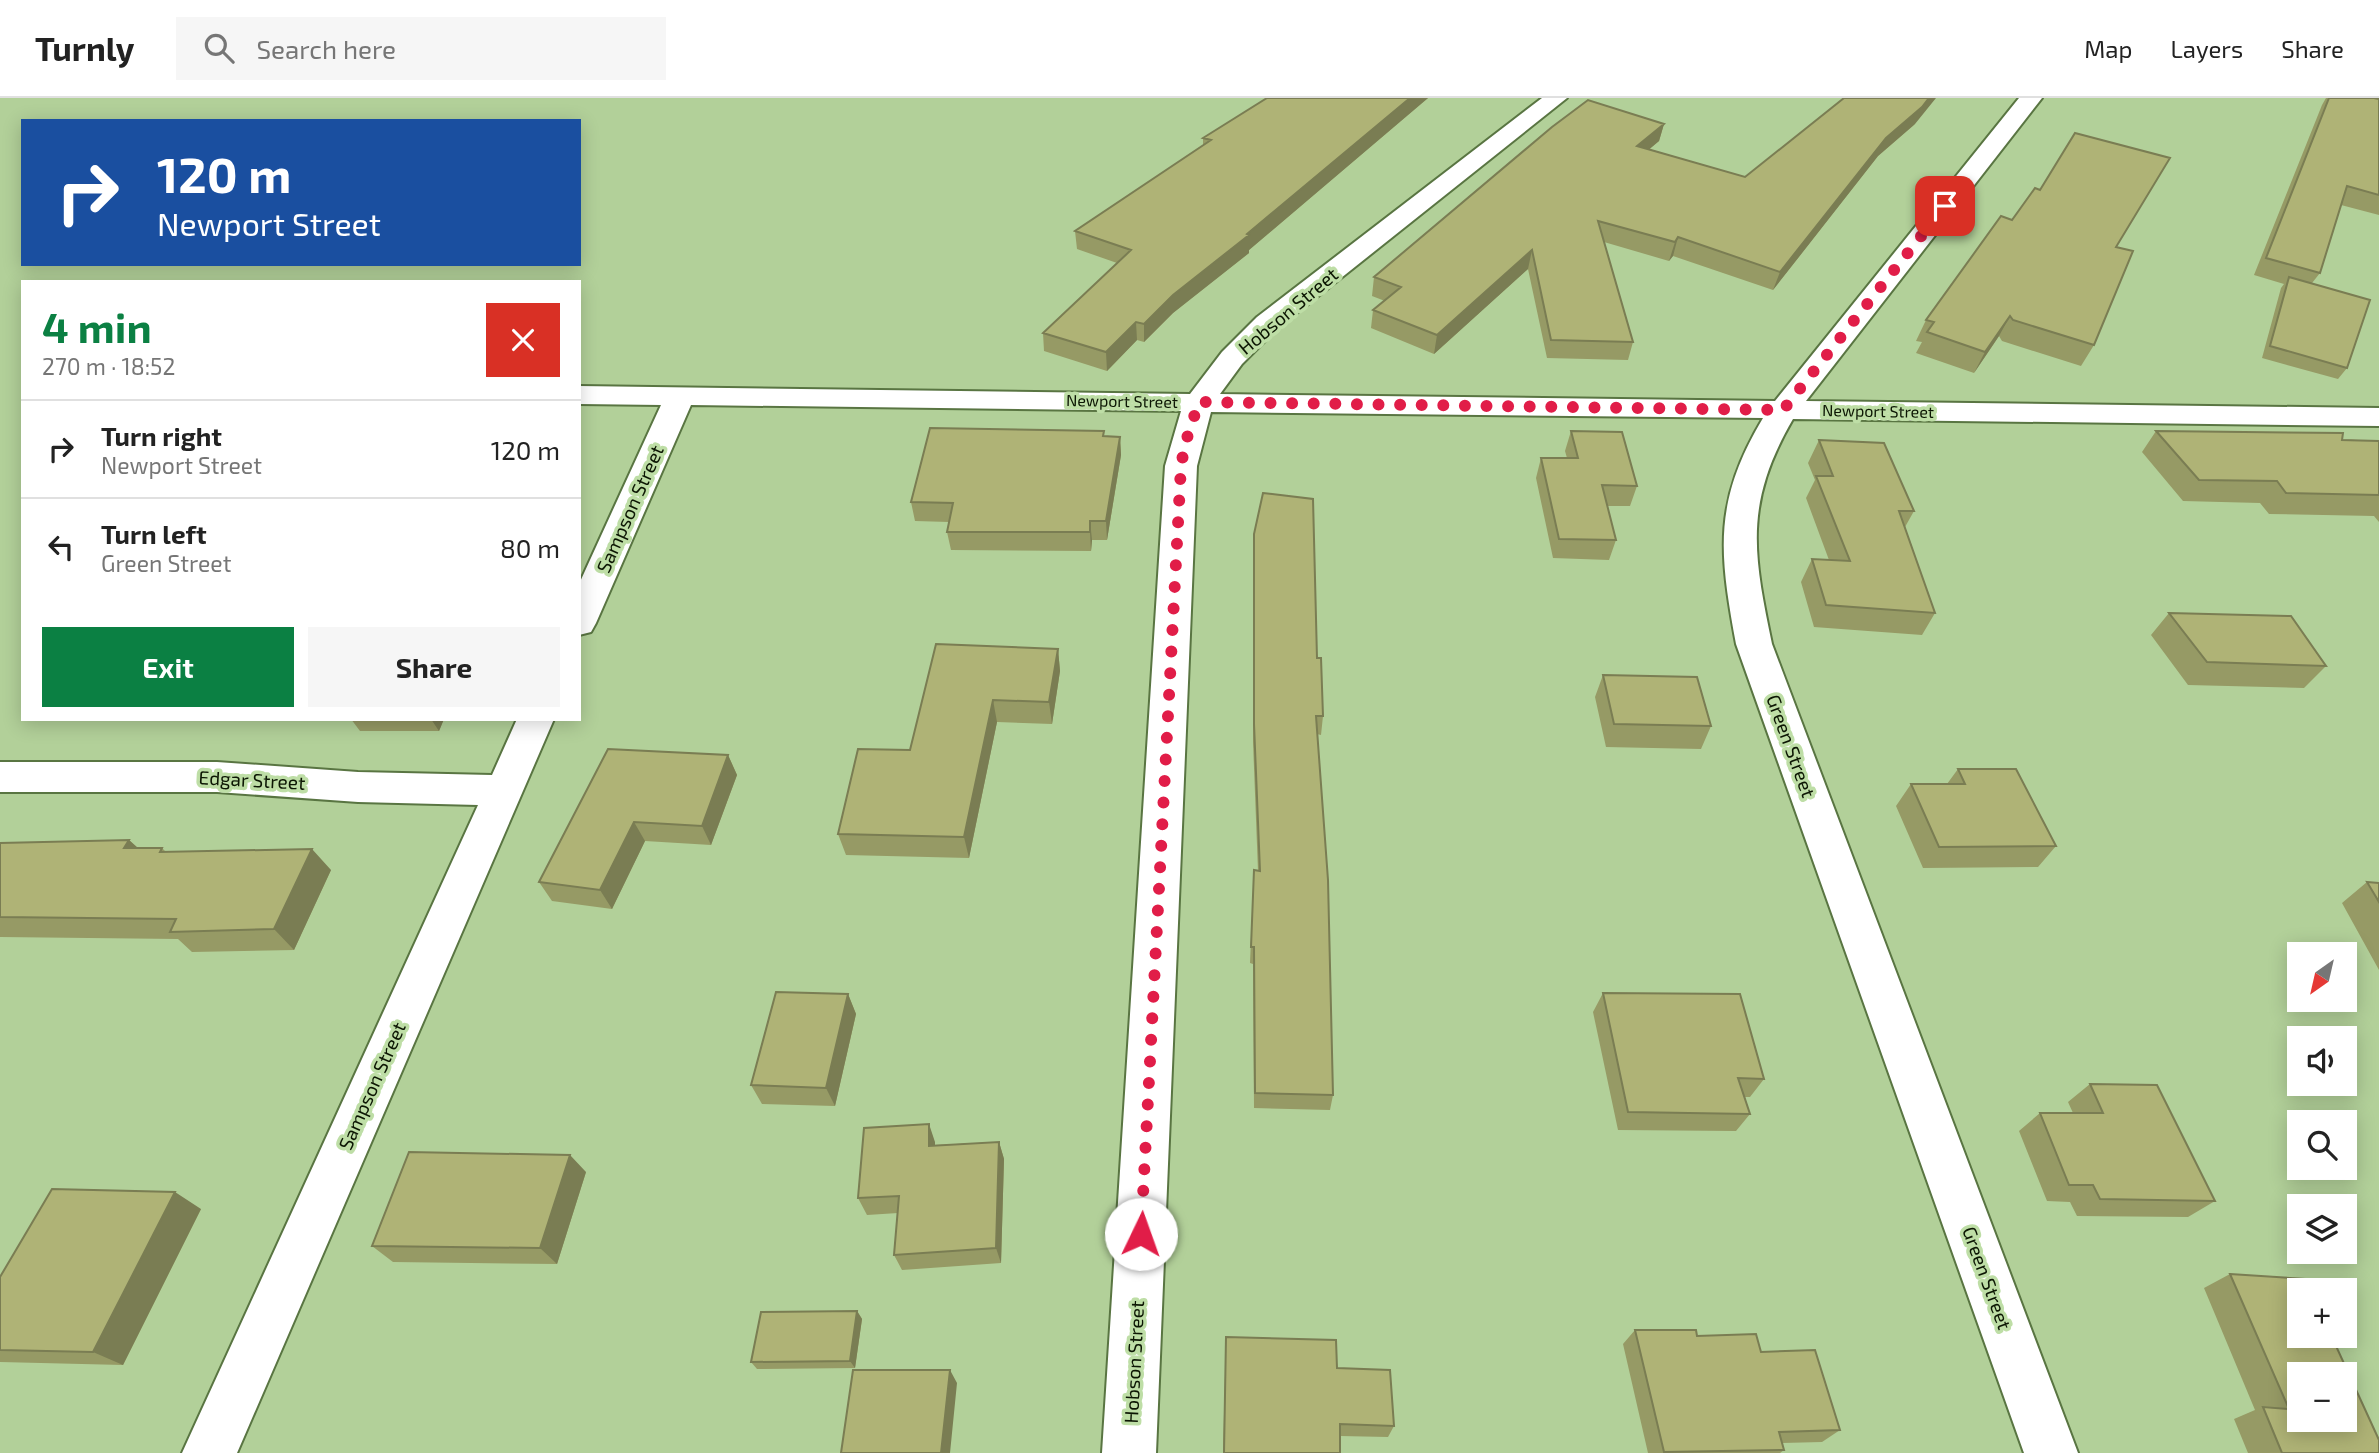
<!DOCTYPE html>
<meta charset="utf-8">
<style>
body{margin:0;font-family:"Exo 2",sans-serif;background:#f6f6f6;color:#222;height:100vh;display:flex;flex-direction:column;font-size:26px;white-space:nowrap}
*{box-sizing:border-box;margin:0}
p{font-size:23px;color:#767676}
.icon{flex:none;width:38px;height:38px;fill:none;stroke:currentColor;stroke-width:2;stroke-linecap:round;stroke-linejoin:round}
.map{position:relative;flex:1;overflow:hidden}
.panel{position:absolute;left:21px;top:182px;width:560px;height:441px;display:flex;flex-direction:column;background:#fff;border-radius:0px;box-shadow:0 4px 18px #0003}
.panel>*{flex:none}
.banner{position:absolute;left:21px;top:21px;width:560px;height:147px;border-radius:0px;box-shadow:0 4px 18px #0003;background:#1a4fa0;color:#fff;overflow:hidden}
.needle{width:46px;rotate:214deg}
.fabs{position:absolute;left:2287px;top:844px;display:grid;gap:14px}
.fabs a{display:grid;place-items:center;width:70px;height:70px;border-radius:0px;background:#fff;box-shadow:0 4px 18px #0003;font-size:35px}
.pin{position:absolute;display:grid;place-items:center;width:60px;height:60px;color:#fff;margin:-30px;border-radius:14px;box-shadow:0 4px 10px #0006}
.me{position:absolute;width:77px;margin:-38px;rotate:3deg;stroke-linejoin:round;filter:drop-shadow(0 0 5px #0008)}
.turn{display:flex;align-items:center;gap:24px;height:147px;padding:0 21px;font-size:32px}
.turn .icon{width:91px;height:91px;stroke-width:2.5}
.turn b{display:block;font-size:49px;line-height:60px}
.round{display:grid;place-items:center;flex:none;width:74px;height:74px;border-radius:0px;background:#f6f6f6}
.summary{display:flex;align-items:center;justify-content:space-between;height:119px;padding:0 21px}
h1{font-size:42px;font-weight:700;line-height:52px;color:#0b8043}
.cta{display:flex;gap:14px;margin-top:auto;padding:14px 21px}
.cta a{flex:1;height:80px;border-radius:0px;background:#0b8043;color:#fff;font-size:28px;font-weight:700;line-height:80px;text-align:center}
.cta a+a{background:#f6f6f6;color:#222}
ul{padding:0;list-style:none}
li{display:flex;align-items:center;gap:21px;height:98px;padding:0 21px;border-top:2px solid #e0e0e0}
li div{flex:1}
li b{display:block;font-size:26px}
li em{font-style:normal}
header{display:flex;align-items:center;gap:42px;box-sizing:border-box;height:98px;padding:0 35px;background:#fff;border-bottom:2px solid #e0e0e0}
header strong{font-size:33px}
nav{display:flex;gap:38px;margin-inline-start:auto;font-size:24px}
.search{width:490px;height:63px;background:#f6f6f6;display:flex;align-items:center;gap:18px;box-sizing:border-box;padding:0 24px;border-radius:0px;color:#767676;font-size:26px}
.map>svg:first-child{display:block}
</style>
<header>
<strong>Turnly</strong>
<div class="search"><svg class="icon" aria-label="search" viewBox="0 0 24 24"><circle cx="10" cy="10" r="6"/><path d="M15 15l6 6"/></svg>Search here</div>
<nav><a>Map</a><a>Layers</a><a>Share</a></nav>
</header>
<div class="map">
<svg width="2379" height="1355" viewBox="0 0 2379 1355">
<rect width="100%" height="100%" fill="#b2d099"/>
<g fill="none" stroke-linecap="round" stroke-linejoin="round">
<defs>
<path id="minor" d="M 1542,0 L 1567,0 L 1277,231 L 1242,266 L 1220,296 L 1775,303 L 2019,0 L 2042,0 L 1806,303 L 2379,310 L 2379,328 L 1793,321 C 1744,405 1753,455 1772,546 L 2078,1355 L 2024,1355 L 1736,546 C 1719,454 1713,404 1763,320 L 1211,314 L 1197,368 L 1156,1355 L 1102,1355 L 1165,368 L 1181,313 L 691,307 L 596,525 L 591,534 L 579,537 L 579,486 L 661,307 L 579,306 L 579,288 L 1190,296 L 1222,254 L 1257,219 Z
M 517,621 L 554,621 L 237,1355 L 182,1355 L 478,707 L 358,704 L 217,694 L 0,694 L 0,664 L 217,664 L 358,674 L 492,677 Z"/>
</defs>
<use href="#minor" stroke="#597542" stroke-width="4"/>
<use href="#minor" fill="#fff" fill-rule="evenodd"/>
</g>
<path fill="#969a65" d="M 1267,0 L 1428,0 L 1249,152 L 1249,155 L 1173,215 L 1144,244 L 1137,242 L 1107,273 L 1044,253 L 1043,235 L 1117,165 L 1077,151 L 1075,133 L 1203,48 L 1203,40 Z
M 2326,0 L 2374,0 L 2379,1 L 2379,117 L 2341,107 L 2320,175 L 2312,185 L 2347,270 L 2338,281 L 2262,260 L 2281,190 L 2284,186 L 2254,177 L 2322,7 Z
M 1664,26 L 1659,43 L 1649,51 L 1745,79 L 1915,26 L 1878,58 L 1773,192 L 1673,158 L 1669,163 L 1604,144 L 1633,244 L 1628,262 L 1547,260 L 1528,171 L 1434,256 L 1371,230 L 1373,212 L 1385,203 L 1372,198 L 1374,179 Z
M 2117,149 L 2094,247 L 2081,268 L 2002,243 L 1999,238 L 1974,275 L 1916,255 L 1922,244 L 1916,243 L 1926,222 Z
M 1104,333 L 1104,338 L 1120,339 L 1121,357 L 1107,442 L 1092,442 L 1091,453 L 951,452 L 947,434 L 949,424 L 915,423 L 911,404 Z
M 1571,333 L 1637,388 L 1630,408 L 1607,408 L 1616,442 L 1609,462 L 1553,460 L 1536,380 L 1541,360 L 1567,360 L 1565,353 Z
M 2156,333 L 2379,343 L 2379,424 L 2374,418 L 2269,416 L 2260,405 L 2183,403 L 2142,354 Z
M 1819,342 L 1914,413 L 1905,429 L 1935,515 L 1922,537 L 1814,529 L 1801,484 L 1812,461 L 1829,462 L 1806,400 L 1815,382 L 1808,365 Z
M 1254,436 L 1317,560 L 1323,618 L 1321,637 L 1317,636 L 1333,997 L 1330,1012 L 1254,1010 L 1253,866 L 1250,865 L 1254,772 L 1258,773 L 1253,644 Z
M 2169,515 L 2326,568 L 2304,590 L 2188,587 L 2151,537 Z
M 1058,551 L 1060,573 L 1052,626 L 997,624 L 969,760 L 846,757 L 838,736 L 910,652 Z
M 1603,577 L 1711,628 L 1701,651 L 1606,649 L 1595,599 Z
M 351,621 L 444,621 L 439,633 L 360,633 Z
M 728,657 L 737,677 L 711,747 L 645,743 L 612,811 L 552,803 L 539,784 Z
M 1958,671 L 2056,748 L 2038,769 L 1923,770 L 1896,708 L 1911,686 L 1947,686 Z
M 129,742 L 138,750 L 162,750 L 166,754 L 331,772 L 294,852 L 192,854 L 178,841 L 0,839 L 0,745 Z
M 2367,784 L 2379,785 L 2379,872 L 2342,805 Z
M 1603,895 L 1764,981 L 1750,999 L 1745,999 L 1750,1016 L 1736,1033 L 1618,1032 L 1593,914 Z
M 848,896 L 856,916 L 835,1008 L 762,1006 L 751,987 Z
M 2090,986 L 2215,1103 L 2188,1119 L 2077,1118 L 2070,1104 L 2047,1103 L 2019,1033 L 2040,1015 L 2073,1015 L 2068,1004 Z
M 935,1044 L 935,1047 L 999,1044 L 1004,1061 L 1001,1165 L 902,1172 L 894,1157 L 898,1115 L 867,1117 L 858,1100 Z
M 586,1074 L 557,1166 L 393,1164 L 372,1148 Z
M 201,1111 L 123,1267 L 0,1264 L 0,1179 Z
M 2230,1176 L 2379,1355 L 2248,1355 L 2234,1321 L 2255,1312 L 2204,1190 Z
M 857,1213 L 862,1221 L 855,1270 L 757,1271 L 751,1264 Z
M 1635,1232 L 1697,1238 L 1761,1254 L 1840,1332 L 1822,1344 L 1782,1345 L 1784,1352 L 1780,1355 L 1648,1355 L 1623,1246 Z
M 1226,1239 L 1337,1270 L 1394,1328 L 1388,1339 L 1340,1338 L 1340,1355 L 1223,1355 Z"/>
<path fill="#7a7d53" d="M 1410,0 L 1428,0 L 1249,152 L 1249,155 L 1173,215 L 1144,244 L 1144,226 L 1173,197 Z
M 1929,0 L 1936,0 L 1915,26 L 1878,58 L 1773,192 L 1780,174 L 1886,40 Z
M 1664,26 L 1659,43 L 1632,66 L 1637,48 Z
M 1678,139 L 1673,158 L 1669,163 L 1675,144 Z
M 1532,152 L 1528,171 L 1434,256 L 1437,237 Z
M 2010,218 L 1999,238 L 1974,275 L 1985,254 Z
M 1136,224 L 1137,242 L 1107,273 L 1106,254 Z
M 1120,339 L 1121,357 L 1107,442 L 1106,423 Z
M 1090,423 L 1092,442 L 1091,453 L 1090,434 Z
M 1058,551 L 1060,573 L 1052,626 L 1049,604 Z
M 993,602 L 997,624 L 969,760 L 964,739 Z
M 431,621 L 444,621 L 439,633 Z
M 728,657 L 737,677 L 711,747 L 702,728 Z
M 634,724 L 645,743 L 612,811 L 600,792 Z
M 129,742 L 152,763 L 124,750 Z
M 312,751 L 331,772 L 294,852 L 274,831 Z
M 848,896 L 856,916 L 835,1008 L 826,990 Z
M 929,1026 L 935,1044 L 935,1065 L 929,1048 Z
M 999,1044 L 1004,1061 L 1001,1165 L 996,1150 Z
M 570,1057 L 586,1074 L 557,1166 L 540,1150 Z
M 175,1094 L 201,1111 L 123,1267 L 93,1254 Z
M 857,1213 L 862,1221 L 855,1270 L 850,1263 Z
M 950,1272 L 957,1285 L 950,1355 L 941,1355 Z"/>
<path fill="#afb376" stroke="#7a7d53" stroke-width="2" fill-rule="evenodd" d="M 1267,0 L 1410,0 L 1247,136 L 1249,137 L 1173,197 L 1144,226 L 1136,224 L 1106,254 L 1043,235 L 1131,152 L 1075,133 L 1211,42 L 1203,40 Z
M 1844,0 L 1929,0 L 1922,9 L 1886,40 L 1780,174 L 1678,139 L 1675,144 L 1598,123 L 1633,244 L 1551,242 L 1532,152 L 1437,237 L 1373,212 L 1401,189 L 1374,179 L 1552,29 L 1588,2 L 1664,26 L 1637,48 L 1745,79 Z
M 2329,0 L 2374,0 L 2379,1 L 2379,97 L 2347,88 L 2320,175 L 2266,160 Z
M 2075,35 L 2170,60 L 2116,149 L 2133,153 L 2094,247 L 2013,222 L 2010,218 L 1985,254 L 1927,234 L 1934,224 L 1926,222 L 2001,118 L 2012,122 L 2035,90 L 2040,92 Z
M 2289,179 L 2370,202 L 2347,270 L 2270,248 Z
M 930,330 L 1104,333 L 1103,338 L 1120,339 L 1106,423 L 1090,423 L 1090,434 L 947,434 L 953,405 L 911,404 Z
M 1571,333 L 1622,334 L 1637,388 L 1602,387 L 1616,442 L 1559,441 L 1541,360 L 1578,360 Z
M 2156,333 L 2343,335 L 2342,342 L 2379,343 L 2379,397 L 2286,395 L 2277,383 L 2199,382 Z
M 1819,342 L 1884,345 L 1914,413 L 1899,413 L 1935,515 L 1826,507 L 1812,461 L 1850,463 L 1816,378 L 1833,378 Z
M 1263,395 L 1313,401 L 1317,560 L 1321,560 L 1323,618 L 1316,618 L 1328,782 L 1333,997 L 1255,995 L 1254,849 L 1251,849 L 1254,772 L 1260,773 L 1254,626 L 1254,436 Z
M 2169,515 L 2291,518 L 2326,568 L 2207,564 Z
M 936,546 L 1058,551 L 1049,604 L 993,602 L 964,739 L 838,736 L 858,651 L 910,652 Z
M 1603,577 L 1697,579 L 1711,628 L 1614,626 Z
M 608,651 L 728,657 L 702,728 L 634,724 L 600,792 L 539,784 Z
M 1958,671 L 2016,671 L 2056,748 L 1939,749 L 1911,686 L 1965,686 Z
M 129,742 L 124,750 L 162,750 L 160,754 L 312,751 L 274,831 L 170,834 L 176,821 L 0,819 L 0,745 Z
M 2367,784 L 2379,785 L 2379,804 Z
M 776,894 L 848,896 L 826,990 L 751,987 Z
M 1603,895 L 1740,896 L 1764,981 L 1738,980 L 1750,1016 L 1628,1014 Z
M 2090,986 L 2157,987 L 2215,1103 L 2100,1101 L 2093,1087 L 2069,1087 L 2040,1015 L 2103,1015 Z
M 929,1026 L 929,1048 L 999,1044 L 996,1150 L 894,1157 L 899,1098 L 858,1100 L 864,1030 Z
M 409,1054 L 570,1057 L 540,1150 L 372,1148 Z
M 52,1091 L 175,1094 L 93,1254 L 0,1252 L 0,1179 Z
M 2230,1176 L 2305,1181 L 2310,1192 L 2300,1192 L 2300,1237 L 2331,1237 L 2379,1342 L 2379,1355 L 2282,1355 L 2263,1309 L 2289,1311 ZM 2300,1276 L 2345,1276 L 2345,1321 L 2300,1321 Z
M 857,1213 L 850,1263 L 751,1264 L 761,1214 Z
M 1635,1232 L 1696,1232 L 1697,1238 L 1756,1236 L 1761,1254 L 1815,1252 L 1840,1332 L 1779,1334 L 1784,1352 L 1664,1354 Z
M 1226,1239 L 1336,1242 L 1337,1270 L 1390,1272 L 1394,1328 L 1340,1326 L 1340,1355 L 1224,1355 Z
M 853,1272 L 950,1272 L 941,1355 L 841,1355 Z"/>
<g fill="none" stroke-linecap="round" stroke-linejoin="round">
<path stroke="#e11d48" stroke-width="12" stroke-dasharray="0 21.6" d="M 1141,1136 L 1181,368 L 1185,346 L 1199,304 L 1783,312 L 1945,108"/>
</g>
<g text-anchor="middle" stroke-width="7" stroke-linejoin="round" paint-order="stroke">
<g font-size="16" fill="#0c1603" stroke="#bedea6">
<text transform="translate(1122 303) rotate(1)" y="6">Newport Street</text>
<text transform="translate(1878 313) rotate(1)" y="6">Newport Street</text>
</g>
<g font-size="19" fill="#0c1603" stroke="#bedea6">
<text transform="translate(1288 213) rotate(-40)" y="7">Hobson Street</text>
<text transform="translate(630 411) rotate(-66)" y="7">Sampson Street</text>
<text transform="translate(1791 648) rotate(70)" y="7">Green Street</text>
<text transform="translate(252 682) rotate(3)" y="7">Edgar Street</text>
<text transform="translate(372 988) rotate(-66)" y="7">Sampson Street</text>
<text transform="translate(1987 1180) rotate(70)" y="7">Green Street</text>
<text transform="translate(1134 1264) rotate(-87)" y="7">Hobson Street</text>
</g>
</g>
</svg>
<div class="fabs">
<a><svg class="needle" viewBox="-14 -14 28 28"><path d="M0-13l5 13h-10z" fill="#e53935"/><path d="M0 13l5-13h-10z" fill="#767676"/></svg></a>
<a><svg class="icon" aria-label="sound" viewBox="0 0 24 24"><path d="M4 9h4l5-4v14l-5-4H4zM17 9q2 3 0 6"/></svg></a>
<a><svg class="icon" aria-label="search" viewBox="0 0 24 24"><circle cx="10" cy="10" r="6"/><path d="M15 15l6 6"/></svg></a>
<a><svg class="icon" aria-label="layers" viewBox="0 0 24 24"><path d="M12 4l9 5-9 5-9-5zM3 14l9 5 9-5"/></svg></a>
<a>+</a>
<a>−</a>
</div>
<div class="pin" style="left:1945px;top:108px;background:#d93025"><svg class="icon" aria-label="arrive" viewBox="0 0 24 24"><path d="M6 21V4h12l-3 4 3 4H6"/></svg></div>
<svg class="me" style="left:1141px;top:1136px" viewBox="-20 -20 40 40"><circle r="19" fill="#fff"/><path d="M0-13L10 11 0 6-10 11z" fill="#e11d48"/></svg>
<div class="banner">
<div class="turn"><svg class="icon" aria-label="right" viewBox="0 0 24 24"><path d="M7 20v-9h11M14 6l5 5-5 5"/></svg><div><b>120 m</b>Newport Street</div></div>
</div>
<section class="panel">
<div class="summary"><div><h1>4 min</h1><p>270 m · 18:52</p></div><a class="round" style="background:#d93025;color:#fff"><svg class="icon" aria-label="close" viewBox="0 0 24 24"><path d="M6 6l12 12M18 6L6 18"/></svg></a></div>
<ul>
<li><svg class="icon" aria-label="right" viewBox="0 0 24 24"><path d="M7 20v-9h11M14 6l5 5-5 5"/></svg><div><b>Turn right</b><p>Newport Street</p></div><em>120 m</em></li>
<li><svg class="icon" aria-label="left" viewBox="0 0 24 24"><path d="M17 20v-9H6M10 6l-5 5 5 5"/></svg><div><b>Turn left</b><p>Green Street</p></div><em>80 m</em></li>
</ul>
<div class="cta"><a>Exit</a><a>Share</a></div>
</section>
</div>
